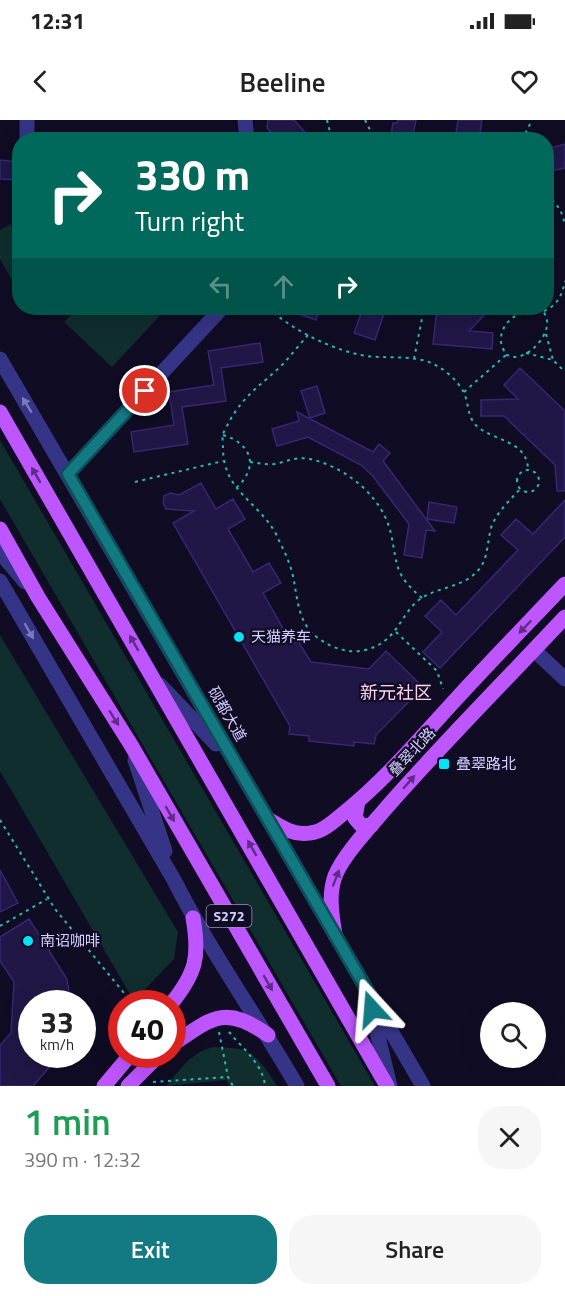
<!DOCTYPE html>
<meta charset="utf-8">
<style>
body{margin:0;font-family:"Titillium Web","Noto Sans SC",sans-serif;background:#f6f6f6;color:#222;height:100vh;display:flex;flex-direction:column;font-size:22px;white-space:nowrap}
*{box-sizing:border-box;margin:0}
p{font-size:20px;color:#767676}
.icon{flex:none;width:33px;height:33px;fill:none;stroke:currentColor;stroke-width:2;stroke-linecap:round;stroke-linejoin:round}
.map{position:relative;height:966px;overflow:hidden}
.panel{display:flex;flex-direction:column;background:#fff;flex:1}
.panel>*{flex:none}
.guide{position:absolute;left:12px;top:12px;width:542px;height:183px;border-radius:24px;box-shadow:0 6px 24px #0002;background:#00695c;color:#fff;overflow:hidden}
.controls{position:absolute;left:480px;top:882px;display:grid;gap:12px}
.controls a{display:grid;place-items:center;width:66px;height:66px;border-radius:50%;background:#fff;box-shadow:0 6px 24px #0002;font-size:30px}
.speed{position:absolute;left:18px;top:870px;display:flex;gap:12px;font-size:30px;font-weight:700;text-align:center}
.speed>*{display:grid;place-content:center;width:78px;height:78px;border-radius:50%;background:#fff;box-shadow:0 6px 24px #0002;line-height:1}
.speed small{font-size:15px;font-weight:400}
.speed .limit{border:9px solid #d22;background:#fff;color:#111}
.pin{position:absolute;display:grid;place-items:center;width:51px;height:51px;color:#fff;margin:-26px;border:3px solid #fff;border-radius:50%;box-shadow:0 2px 6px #0007}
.me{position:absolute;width:66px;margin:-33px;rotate:341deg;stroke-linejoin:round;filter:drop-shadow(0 0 4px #0008)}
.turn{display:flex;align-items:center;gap:21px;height:126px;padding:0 24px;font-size:27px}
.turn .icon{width:78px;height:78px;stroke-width:2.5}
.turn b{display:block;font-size:42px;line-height:51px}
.lanes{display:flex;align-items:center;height:57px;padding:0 24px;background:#0003;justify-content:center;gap:30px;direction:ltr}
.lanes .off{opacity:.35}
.round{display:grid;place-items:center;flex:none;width:63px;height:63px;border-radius:24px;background:#f6f6f6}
.overview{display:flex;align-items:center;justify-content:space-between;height:102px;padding:0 24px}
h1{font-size:36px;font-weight:600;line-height:45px;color:#1e9e55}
.button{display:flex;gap:12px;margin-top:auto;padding:12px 24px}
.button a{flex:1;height:69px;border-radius:24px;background:#137983;color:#fff;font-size:24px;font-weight:600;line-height:69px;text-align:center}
.button a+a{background:#f6f6f6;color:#222}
.status{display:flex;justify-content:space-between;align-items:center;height:42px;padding:0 30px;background:#fff;direction:ltr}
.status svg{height:16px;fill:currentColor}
header{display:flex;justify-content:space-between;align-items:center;height:78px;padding:0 24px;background:#fff;font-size:27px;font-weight:600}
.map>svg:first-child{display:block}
</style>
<div class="status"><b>12:31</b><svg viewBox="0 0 49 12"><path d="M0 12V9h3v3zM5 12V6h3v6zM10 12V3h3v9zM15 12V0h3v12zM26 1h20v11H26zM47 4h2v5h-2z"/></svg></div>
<header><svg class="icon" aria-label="back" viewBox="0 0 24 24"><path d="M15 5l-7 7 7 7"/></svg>Beeline<svg class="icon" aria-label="heart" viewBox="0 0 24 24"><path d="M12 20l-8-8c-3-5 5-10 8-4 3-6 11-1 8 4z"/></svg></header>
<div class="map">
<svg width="565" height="966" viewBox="0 0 565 966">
<rect width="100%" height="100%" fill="#100c24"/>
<path fill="#0f2e2d" d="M 10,104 L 19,120 L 19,158 L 13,162 L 0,139 L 0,110 Z
M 78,188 L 167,188 L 112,247 L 64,202 Z
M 0,320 L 375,966 L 341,966 L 0,379 Z
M 0,515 L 178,812 L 174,839 L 134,881 L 0,651 Z
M 214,927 C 222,928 235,927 243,930 C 259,936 269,953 277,966 L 230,966 L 226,960 L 166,966 C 180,950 192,931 214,927 Z"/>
<path fill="#201746" stroke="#362774" stroke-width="1.5" d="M 268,0 L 294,0 L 312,20 L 277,20 L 267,8 Z
M 398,0 L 416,0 L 412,20 L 390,20 L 393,3 L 397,3 Z
M 458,0 L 482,0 L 479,20 L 455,20 Z
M 565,24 L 565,48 L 546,52 L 546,29 Z
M 0,40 L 20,42 L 20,60 L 0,59 Z
M 284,188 L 320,188 L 316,200 L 284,189 Z
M 363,188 L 386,188 L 375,220 L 354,213 Z
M 437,188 L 491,188 L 469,211 L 493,213 L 492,229 L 433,224 Z
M 260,223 L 263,242 L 221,248 L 226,281 L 182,287 L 188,324 L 134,332 L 131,312 L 174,305 L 169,272 L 214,265 L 208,231 Z
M 520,248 L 565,291 L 565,371 L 557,371 L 555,345 L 504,296 L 481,296 L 481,280 L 518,279 L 504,265 Z
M 317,266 L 325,293 L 310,298 L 301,271 Z
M 297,292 L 373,332 L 379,324 L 390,333 L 383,341 L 435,411 L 426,410 L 422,438 L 404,435 L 409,404 L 372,355 L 361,345 L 308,317 L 277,326 L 272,309 L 299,301 Z
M 201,363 L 216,389 L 233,379 L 245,399 L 228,409 L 253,452 L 269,443 L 281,463 L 263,473 L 292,524 L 298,521 L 311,542 L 369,549 L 386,531 L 423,567 L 376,615 L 374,624 L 354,622 L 354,626 L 309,621 L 309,616 L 289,614 L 290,606 L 173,403 L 194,391 L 166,389 L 163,383 L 164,376 L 170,373 L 179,375 Z
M 565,380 L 565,417 L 440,548 L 423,532 L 442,512 L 425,496 L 441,480 L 456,495 L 518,430 L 501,415 L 516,399 L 533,414 Z
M 429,382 L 457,387 L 454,403 L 427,399 Z
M 0,750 L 18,783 L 0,792 Z
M 29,799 L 67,859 L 71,884 L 32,884 L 32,934 L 61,934 L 33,966 L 0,966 L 0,925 L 11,913 L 14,862 L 0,841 L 0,817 Z"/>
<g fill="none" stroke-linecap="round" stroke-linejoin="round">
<path stroke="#25bdb2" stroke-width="2" stroke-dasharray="3 4.5" stroke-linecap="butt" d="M 327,0 L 332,20
M 365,0 L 375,20
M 522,20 L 532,0
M 546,75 C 557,83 563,92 565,106
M 268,188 C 293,210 328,228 361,235 C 385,240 416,233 437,246 C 447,251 458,262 463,271 C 470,284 466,298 479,308 C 497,321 527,322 528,349
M 538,188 C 561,200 536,236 515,237 C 512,237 509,235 506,235 C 504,231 501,225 501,221 C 500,201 521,190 538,188 Z
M 544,191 C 558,185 562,175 565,161
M 546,214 L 553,240
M 308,215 C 300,224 292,234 284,243 C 262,265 245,273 229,302 C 227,306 224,311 223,314 C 222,318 223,324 223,328 C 223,371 258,381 276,414 C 280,424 286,433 289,443 C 298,465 294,493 311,512 C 324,525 346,535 365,530 C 398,522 399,495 420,479 C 439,466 465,468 480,448 C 489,436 487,419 492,405 C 498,391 510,380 520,369
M 526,233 L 553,240 L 565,252
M 414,239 L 424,188
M 464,272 L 506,235
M 223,315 C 252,324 260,347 235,369
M 250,342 C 258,343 266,345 274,344 C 286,342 297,336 310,339 C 346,347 383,377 391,414 C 398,447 394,454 422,478
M517 361a11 11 0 1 1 22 0a11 11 0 1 1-22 0Z
M 135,362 L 223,341
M 396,512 L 437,551 L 443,569
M 0,700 L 55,789 L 133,884
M 0,806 L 47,779
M 219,912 L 228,957 L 233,966
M 229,912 C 242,928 263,944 265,966
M 153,962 L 228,957"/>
<path stroke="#363486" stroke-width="15" d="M 245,0 L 247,20
M 27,20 L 27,0
M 0,239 L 423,966
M 68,354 L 222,188
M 0,432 L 25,462
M 0,461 L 174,760 C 210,831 257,897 297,966
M 534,530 L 565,559
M 160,565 L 216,624
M 135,640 L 165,731
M 371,887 L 390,966"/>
<path stroke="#be56ff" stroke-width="15" d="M 0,292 L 387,966
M 0,409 L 38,477 L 131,625 L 328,966
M 358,681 L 355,698 L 361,705 L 371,706
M 268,699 C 281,707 294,716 310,713 C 323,712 335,700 345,692 C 387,658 421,617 458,577 C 493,539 529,502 565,464
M 335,815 C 332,795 328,776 335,756 C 343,735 372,705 387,687 C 444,622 506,560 565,497
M 171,884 C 196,853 200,837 193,798
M 172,925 C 211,898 225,884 268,915
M 104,966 L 131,934
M 128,966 L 160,934"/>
</g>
<defs><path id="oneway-solid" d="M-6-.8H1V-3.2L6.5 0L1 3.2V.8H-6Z" transform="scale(1.5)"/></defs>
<g fill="#7d7abc">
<use href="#oneway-solid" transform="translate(27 285) rotate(-121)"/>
<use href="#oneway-solid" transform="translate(29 511) rotate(60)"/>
</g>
<g fill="#5e2d87">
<use href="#oneway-solid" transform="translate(36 355) rotate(-120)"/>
<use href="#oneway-solid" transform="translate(525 507) rotate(134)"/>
<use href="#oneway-solid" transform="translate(134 523) rotate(-120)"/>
<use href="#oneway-solid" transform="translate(114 598) rotate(58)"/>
<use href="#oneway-solid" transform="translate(409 662) rotate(-49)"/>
<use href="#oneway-solid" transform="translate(170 694) rotate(60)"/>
<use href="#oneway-solid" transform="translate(252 728) rotate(-120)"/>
<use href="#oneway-solid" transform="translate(336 758) rotate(-69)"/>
<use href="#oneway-solid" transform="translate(268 863) rotate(60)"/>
</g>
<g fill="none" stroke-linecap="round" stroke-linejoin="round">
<defs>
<path id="route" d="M 145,271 L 68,354 L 367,870 L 372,889"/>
</defs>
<use href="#route" stroke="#0c4f55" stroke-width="15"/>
<use href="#route" stroke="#137983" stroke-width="10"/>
</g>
<g fill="#00e4fa" stroke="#100c24" stroke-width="2">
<circle cx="239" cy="517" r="6"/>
<rect x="438" y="638" width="12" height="12" rx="3"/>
<circle cx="28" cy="821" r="6"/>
</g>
<g text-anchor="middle" stroke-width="4.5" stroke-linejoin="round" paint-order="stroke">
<rect fill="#100c24" stroke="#9994bd" stroke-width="1.5" x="206.5" y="785" width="45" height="22" rx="4.5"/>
<g font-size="14" font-weight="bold" fill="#d4cfff">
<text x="229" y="801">S272</text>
</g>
<g font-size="15" fill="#d4cfff" stroke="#100c24" text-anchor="start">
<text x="251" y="522">天猫养车</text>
<text x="456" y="649">叠翠路北</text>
<text x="40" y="826">南诏咖啡</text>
</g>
<g font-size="15" fill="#d4cfff" stroke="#100c24">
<text transform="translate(227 594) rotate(60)" y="5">砚都大道</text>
<text transform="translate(412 632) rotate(-47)" y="5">叠翠北路</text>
</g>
<g font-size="18" fill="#ffd1ef" stroke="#100c24">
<text x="396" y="579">新元社区</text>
</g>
</g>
</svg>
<div class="controls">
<a><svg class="icon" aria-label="search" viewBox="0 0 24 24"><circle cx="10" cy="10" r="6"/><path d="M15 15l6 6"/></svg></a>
</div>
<div class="speed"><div>33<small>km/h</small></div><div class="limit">40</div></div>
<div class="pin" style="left:145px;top:271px;background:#d93025"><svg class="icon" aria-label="arrive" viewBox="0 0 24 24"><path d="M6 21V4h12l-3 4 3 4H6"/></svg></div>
<svg class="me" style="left:372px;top:889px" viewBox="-20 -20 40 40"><path d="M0-17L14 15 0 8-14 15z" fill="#137983" stroke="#fff" stroke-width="4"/></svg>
<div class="guide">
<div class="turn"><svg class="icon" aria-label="right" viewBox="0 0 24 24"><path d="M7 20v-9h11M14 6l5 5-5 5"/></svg><div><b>330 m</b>Turn right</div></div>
<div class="lanes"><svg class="icon off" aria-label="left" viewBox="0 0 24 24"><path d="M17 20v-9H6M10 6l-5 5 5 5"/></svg><svg class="icon off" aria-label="ahead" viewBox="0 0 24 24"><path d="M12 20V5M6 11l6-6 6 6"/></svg><svg class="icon" aria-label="right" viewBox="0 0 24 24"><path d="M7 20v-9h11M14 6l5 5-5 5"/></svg></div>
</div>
</div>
<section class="panel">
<div class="overview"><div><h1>1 min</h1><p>390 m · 12:32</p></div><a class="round"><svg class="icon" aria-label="close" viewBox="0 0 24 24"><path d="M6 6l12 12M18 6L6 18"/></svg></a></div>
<div class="button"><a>Exit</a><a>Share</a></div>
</section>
